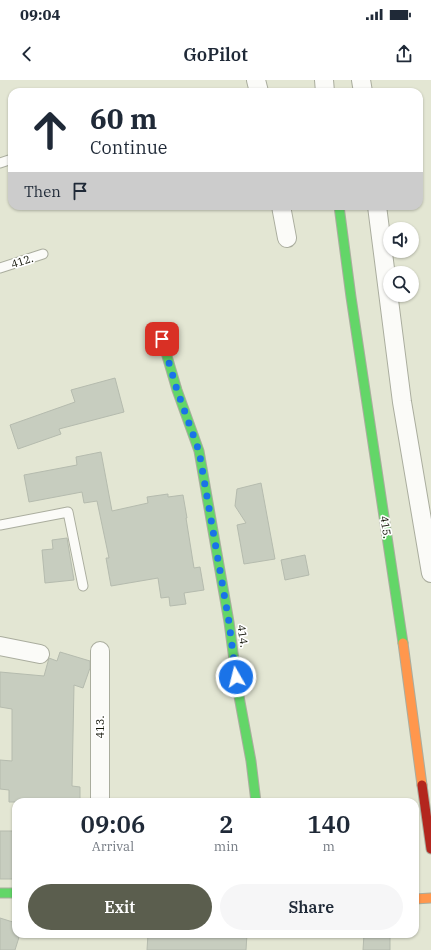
<!DOCTYPE html>
<style>
body{margin:0;font-family:"IBM Plex Serif",serif;background:#f6f6f7;color:#1f2937;height:100vh;display:flex;flex-direction:column;font-size:15px;white-space:nowrap}
*{box-sizing:border-box;margin:0}
p{font-size:13px;color:#747a83}
.icon{flex:none;width:22px;height:22px;fill:none;stroke:currentColor;stroke-width:2;stroke-linecap:round;stroke-linejoin:round}
.map{position:relative;flex:1;overflow:hidden}
.details{position:absolute;left:12px;top:718px;width:407px;height:140px;display:flex;flex-direction:column;background:#fff;border-radius:12px;box-shadow:0 1px 3px #0004}
.details>*{flex:none}
.banner{position:absolute;left:8px;top:8px;width:415px;height:122px;border-radius:12px;box-shadow:0 1px 3px #0004;background:#fff;color:#1f2937;overflow:hidden}
.controls{position:absolute;left:383px;top:142px;display:grid;gap:8px}
.controls a{display:grid;place-items:center;width:36px;height:36px;border-radius:50%;background:#fff;box-shadow:0 1px 3px #0004;font-size:20px}
.pin{position:absolute;display:grid;place-items:center;width:34px;height:34px;color:#fff;margin:-17px;border-radius:8px;box-shadow:0 2px 6px #0006}
.me{position:absolute;width:44px;margin:-22px;rotate:352deg;stroke-linejoin:round;filter:drop-shadow(0 0 3px #0008)}
.turn{display:flex;align-items:center;gap:14px;height:84px;padding:0 16px;font-size:18px}
.turn .icon{width:52px;height:52px;stroke-width:2.5}
.turn b{display:block;font-size:28px;line-height:34px}
.then{display:flex;align-items:center;height:38px;padding:0 16px;background:#0003;gap:8px;font-size:15px}
.eta{display:flex;justify-content:space-evenly;align-items:center;height:68px;text-align:center}
.eta b{font-size:24px;font-weight:600;line-height:28px}
.primary-button{display:flex;gap:8px;margin-top:auto;padding:8px 16px}
.primary-button a{flex:1;height:46px;border-radius:24px;background:#5b5e4e;color:#fff;font-size:16px;font-weight:600;line-height:46px;text-align:center}
.primary-button a+a{background:#f6f6f7;color:#1f2937}
.status{display:flex;justify-content:space-between;align-items:center;height:28px;padding:0 20px;background:#fff;direction:ltr}
.status svg{height:11px;fill:currentColor}
header{display:flex;justify-content:space-between;align-items:center;height:52px;padding:0 16px;background:#fff;font-size:18px;font-weight:600}
.map>svg:first-child{display:block}
</style>
<div class="status"><b>09:04</b><svg viewBox="0 0 49 12"><path d="M0 12V9h3v3zM5 12V6h3v6zM10 12V3h3v9zM15 12V0h3v12zM26 1h20v11H26zM47 4h2v5h-2z"/></svg></div>
<header><svg class="icon" aria-label="back" viewBox="0 0 24 24"><path d="M15 5l-7 7 7 7"/></svg>GoPilot<svg class="icon" aria-label="share" viewBox="0 0 24 24"><path d="M12 15V3M7 8l5-5 5 5M5 13v7h14v-7"/></svg></header>
<div class="map">
<svg width="431" height="870" viewBox="0 0 431 870">
<rect width="100%" height="100%" fill="#e3e6d3"/>
<path fill="#c7cdbf" stroke="#b5bbae" d="M 115,298 L 124,332 L 59,349 L 61,354 L 18,369 L 10,345 L 75,322 L 71,310 Z
M 101,372 L 112,431 L 148,423 L 147,417 L 168,414 L 168,417 L 183,415 L 187,438 L 186,438 L 194,488 L 200,487 L 204,510 L 184,513 L 186,524 L 170,526 L 169,517 L 161,518 L 158,498 L 111,506 L 106,478 L 109,478 L 97,421 L 84,423 L 82,412 L 29,422 L 24,395 L 77,385 L 76,377 Z
M 261,403 L 275,479 L 244,484 L 237,445 L 246,443 L 235,426 L 237,409 Z
M 67,458 L 74,500 L 45,503 L 42,470 L 53,469 L 52,460 Z
M 305,475 L 309,495 L 285,500 L 281,480 Z
M 60,572 L 90,581 L 90,588 L 83,608 L 74,605 L 72,706 L 80,707 L 80,722 L 9,722 L 9,710 L 0,709 L 0,680 L 12,681 L 12,629 L 0,627 L 0,592 L 44,596 L 49,578 L 57,581 Z
M 0,751 L 16,751 L 16,799 L 0,799 Z
M 0,838 L 16,843 L 16,854 L 20,854 L 15,870 L 0,870 Z
M 148,854 L 247,854 L 246,870 L 147,870 Z
M 364,854 L 390,854 L 390,870 L 363,870 Z"/>
<g fill="none" stroke-linecap="round" stroke-linejoin="round">
<defs>
<path id="lane" d="M 0,83 L 12,79
M 0,188 L 43,174
M 0,445 L 68,432 L 83,506"/>
<path id="street" d="M 256,0 L 259,12
M 324,0 L 325,12
M 361,0 L 363,12
M 281,126 L 287,158
M 377,126 L 402,322 L 431,493
M 0,566 L 40,574
M 100,571 L 100,722"/>
<path id="fast" d="M 339,126 L 351,217 L 403,563
M 162,259 L 177,310 L 199,371 L 229,542 L 238,611 L 251,681 L 256,722
M 0,813 L 16,813"/>
<path id="slow" d="M 403,563 L 422,705
M 415,819 L 431,818"/>
<path id="jam" d="M 422,705 L 431,769"/>
</defs>
<use href="#lane" stroke="#aaad9e" stroke-width="11"/>
<use href="#street" stroke="#aaad9e" stroke-width="20"/>
<use href="#fast" stroke="#aaad9e" stroke-width="11"/>
<use href="#slow" stroke="#aaad9e" stroke-width="11"/>
<use href="#jam" stroke="#aaad9e" stroke-width="11"/>
<use href="#lane" stroke="#fbfbf8" stroke-width="9"/>
<use href="#street" stroke="#fbfbf8" stroke-width="18"/>
<use href="#fast" stroke="#63d668" stroke-width="9"/>
<use href="#slow" stroke="#ff974d" stroke-width="9"/>
<use href="#jam" stroke="#b3261e" stroke-width="9"/>
</g>
<g fill="none" stroke-linecap="round" stroke-linejoin="round">
<path stroke="#1a73e8" stroke-width="7" stroke-dasharray="0 12.6" d="M 162,259 L 177,310 L 199,371 L 229,542 L 236,597"/>
</g>
<g text-anchor="middle" stroke-width="3.5" stroke-linejoin="round" paint-order="stroke">
<g font-size="11" fill="#121407" stroke="#fff">
<text transform="translate(22 181) rotate(-18)" y="4">412.</text>
<text transform="translate(386 447) rotate(81)" y="4">415.</text>
<text transform="translate(243 556) rotate(82)" y="4">414.</text>
<text transform="translate(100 647) rotate(-90)" y="4">413.</text>
</g>
</g>
</svg>
<div class="controls">
<a><svg class="icon" aria-label="sound" viewBox="0 0 24 24"><path d="M4 9h4l5-4v14l-5-4H4zM17 9q2 3 0 6"/></svg></a>
<a><svg class="icon" aria-label="search" viewBox="0 0 24 24"><circle cx="10" cy="10" r="6"/><path d="M15 15l6 6"/></svg></a>
</div>
<div class="pin" style="left:162px;top:259px;background:#d93025"><svg class="icon" aria-label="arrive" viewBox="0 0 24 24"><path d="M6 21V4h12l-3 4 3 4H6"/></svg></div>
<svg class="me" style="left:236px;top:597px" viewBox="-20 -20 40 40"><circle r="17" fill="#1a73e8" stroke="#fff" stroke-width="3"/><path d="M0-11L8 9 0 5-8 9z" fill="#fff"/></svg>
<div class="banner">
<div class="turn"><svg class="icon" aria-label="ahead" viewBox="0 0 24 24"><path d="M12 20V5M6 11l6-6 6 6"/></svg><div><b>60 m</b>Continue</div></div>
<div class="then">Then<svg class="icon" aria-label="arrive" viewBox="0 0 24 24"><path d="M6 21V4h12l-3 4 3 4H6"/></svg></div>
</div>
<section class="details">
<div class="eta">
<div><b>09:06</b><p>Arrival</p></div>
<div><b>2</b><p>min</p></div>
<div><b>140</b><p>m</p></div>
</div>
<div class="primary-button"><a>Exit</a><a>Share</a></div>
</section>
</div>
